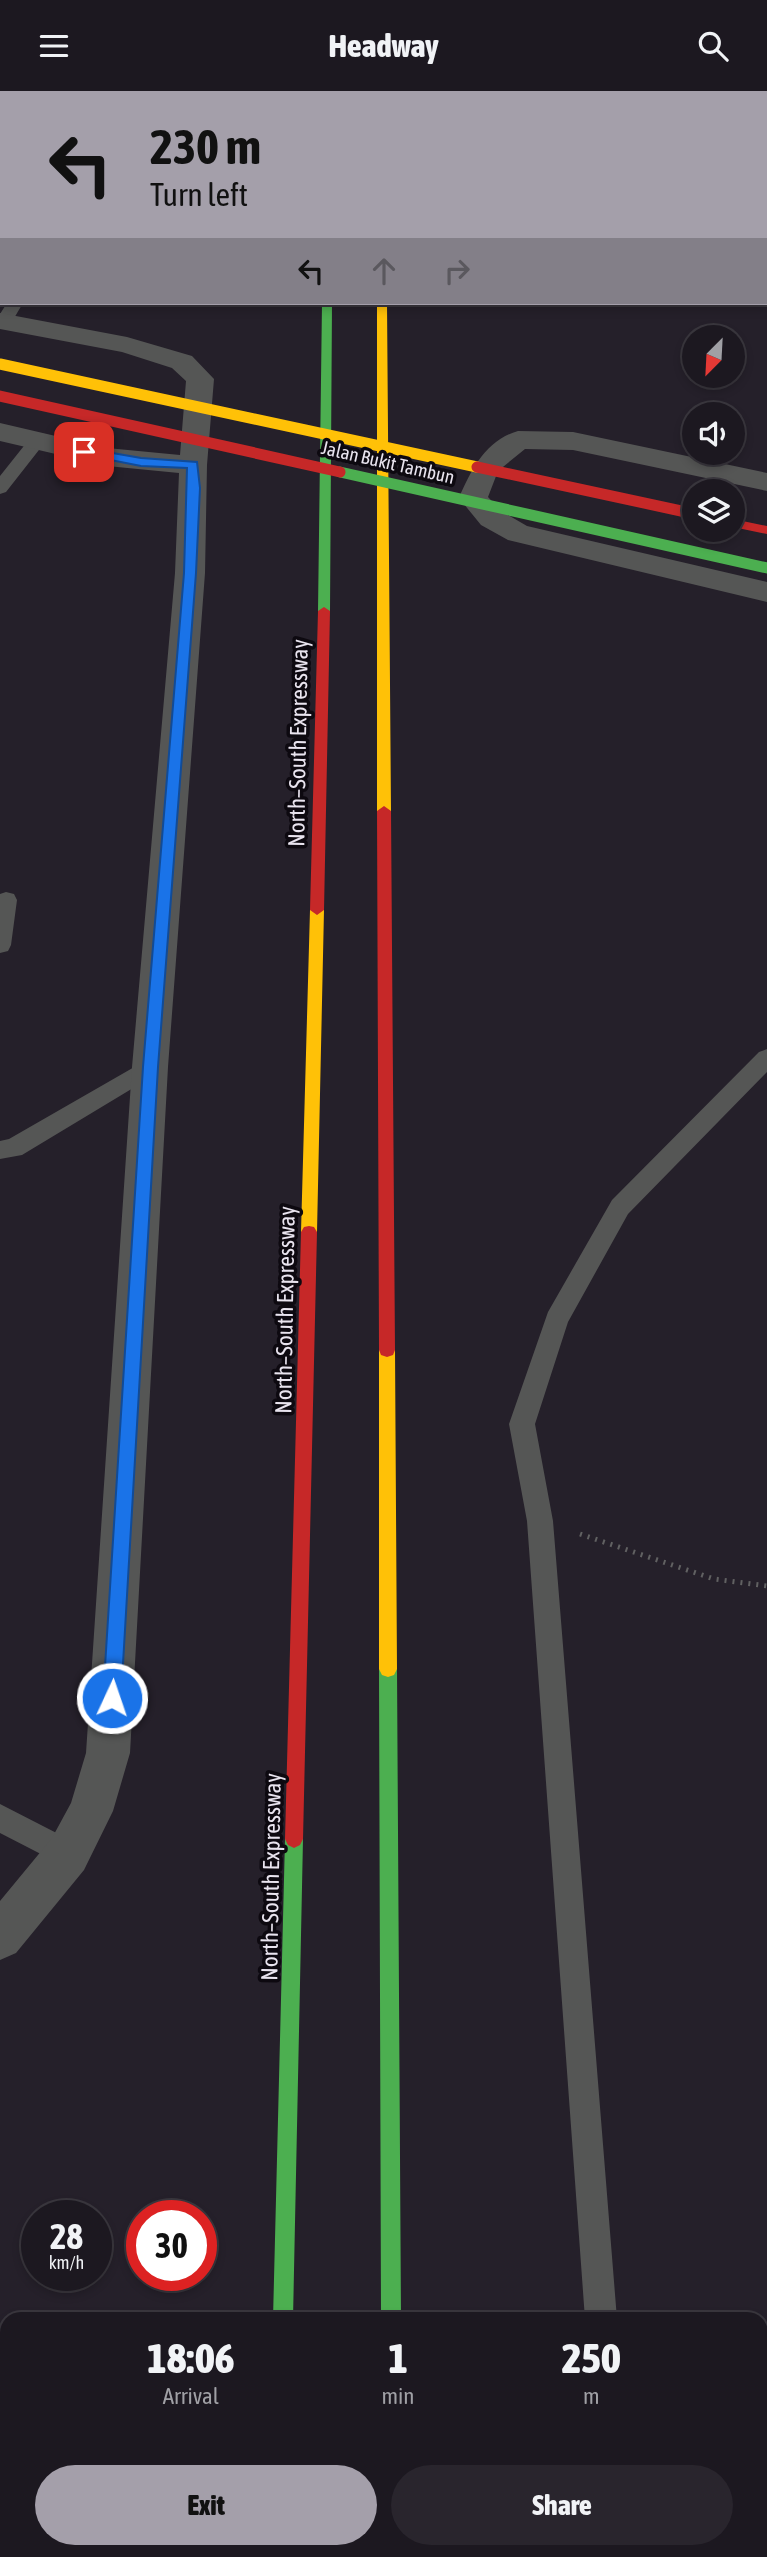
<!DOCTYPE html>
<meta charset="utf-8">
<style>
body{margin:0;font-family:"Asap Condensed",sans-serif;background:#29252d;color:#f1f3f6;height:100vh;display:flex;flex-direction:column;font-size:26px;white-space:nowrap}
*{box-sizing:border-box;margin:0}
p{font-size:23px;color:#a0a0a5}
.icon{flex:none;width:38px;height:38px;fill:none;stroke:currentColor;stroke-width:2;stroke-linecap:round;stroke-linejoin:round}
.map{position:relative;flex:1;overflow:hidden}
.sheet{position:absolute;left:0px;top:2221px;width:768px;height:247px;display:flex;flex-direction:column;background:#1c1820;border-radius:21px 21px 0 0;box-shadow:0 4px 10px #0003,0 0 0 2px #3a373e}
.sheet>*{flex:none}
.top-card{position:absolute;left:0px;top:0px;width:768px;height:214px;box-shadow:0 4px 10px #0003,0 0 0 2px #3a373e;background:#a49faa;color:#111;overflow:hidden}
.needle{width:46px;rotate:204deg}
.controls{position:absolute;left:682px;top:234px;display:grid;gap:14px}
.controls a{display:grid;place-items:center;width:63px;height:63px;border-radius:50%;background:#1c1820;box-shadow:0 4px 10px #0003,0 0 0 2px #3a373e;font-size:35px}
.speed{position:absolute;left:21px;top:2109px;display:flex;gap:14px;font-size:35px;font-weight:700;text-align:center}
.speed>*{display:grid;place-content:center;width:91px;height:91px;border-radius:50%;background:#1c1820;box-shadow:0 4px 10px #0003,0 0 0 2px #3a373e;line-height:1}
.speed small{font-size:18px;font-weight:400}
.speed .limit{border:10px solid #d22;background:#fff;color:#111}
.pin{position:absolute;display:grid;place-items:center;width:60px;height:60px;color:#fff;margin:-30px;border-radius:14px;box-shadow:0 4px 10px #0006}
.me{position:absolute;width:77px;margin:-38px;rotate:3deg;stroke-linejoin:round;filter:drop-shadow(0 0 5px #0008)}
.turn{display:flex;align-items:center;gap:24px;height:147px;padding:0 35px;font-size:32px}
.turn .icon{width:91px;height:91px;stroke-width:2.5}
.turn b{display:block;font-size:49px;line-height:60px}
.lanes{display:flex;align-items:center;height:66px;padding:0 35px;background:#0003;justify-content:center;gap:35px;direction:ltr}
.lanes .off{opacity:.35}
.eta{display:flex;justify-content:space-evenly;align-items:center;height:119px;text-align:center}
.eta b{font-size:42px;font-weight:800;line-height:49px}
.action{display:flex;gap:14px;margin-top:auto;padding:14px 35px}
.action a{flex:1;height:80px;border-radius:42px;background:#a49faa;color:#111;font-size:28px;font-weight:800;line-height:80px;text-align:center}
.action a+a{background:#29252d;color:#f1f3f6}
header{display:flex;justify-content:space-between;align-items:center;height:91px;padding:0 35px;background:#1c1820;font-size:32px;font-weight:800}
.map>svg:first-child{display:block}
</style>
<header><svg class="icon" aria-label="menu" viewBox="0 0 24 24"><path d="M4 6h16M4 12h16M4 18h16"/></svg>Headway<svg class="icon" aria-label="search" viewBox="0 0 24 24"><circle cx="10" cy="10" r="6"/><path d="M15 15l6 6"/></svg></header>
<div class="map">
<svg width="767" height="2466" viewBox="0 0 767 2466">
<rect width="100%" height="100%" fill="#25202a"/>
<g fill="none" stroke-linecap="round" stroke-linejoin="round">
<path stroke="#616162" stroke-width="5" stroke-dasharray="2 6" stroke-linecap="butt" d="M 580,1443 L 714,1488 L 767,1495"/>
<path fill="#555655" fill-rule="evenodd" d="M 603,0 L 619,0 L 620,2 L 605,2 Z
M 766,93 L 767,93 L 767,103 L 766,103 Z
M 0,169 L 2,169 L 2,179 L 0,179 Z
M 7,212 L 23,212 L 10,234 L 0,234 L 0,223 Z
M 37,344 L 46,350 L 6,401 L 0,403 L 0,385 L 31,346 Z
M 6,801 L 14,803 L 17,809 L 11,854 L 8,860 L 0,862 L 0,803 Z
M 767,958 L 767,981 L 628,1123 L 568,1231 L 535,1333 L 553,1430 L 617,2228 L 585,2228 L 527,1430 L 509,1333 L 548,1221 L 612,1109 L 759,961 Z
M 150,967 L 158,970 L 161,976 L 158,982 L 22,1064 L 0,1068 L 0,1050 L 9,1048 Z
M 0,1713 L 78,1753 L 82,1763 L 78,1773 L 68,1777 L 0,1742 Z
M 602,2460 L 636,2460 L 636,2466 L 602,2466 Z"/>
<path fill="#555655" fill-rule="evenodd" d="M 0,222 L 127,246 L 192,265 L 214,288 L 207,374 L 205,482 L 168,976 L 130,1662 L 113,1720 L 84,1779 L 16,1862 L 0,1869 L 0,1810 L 52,1747 L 71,1712 L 86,1662 L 132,976 L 175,482 L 179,382 L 107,375 L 0,350 L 0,332 L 107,357 L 180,364 L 186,290 L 172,277 L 122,261 L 0,238 Z
M 518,340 L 573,341 L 767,382 L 767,400 L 573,359 L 525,358 L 498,380 L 488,406 L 501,420 L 527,435 L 767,491 L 767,511 L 508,449 L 481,434 L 459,407 C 471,379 486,349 518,340 Z"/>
<path fill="#4caf50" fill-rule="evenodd" d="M 322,212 L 332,212 L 330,520 L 324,524 L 318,520 Z
M 388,1570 L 394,1572 L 397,1578 L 401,2228 L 381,2228 L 379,1578 L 382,1572 Z
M 294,1739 L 300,1742 L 303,1748 L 293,2228 L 273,2228 L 285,1748 L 288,1742 Z
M 267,2460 L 289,2460 L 289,2466 L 267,2466 Z"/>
<path fill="#ffc107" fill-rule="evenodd" d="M 328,0 L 338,0 L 338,2 L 328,2 Z
M 377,212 L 387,212 L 391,720 L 384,725 L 377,720 Z
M 317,814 L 324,819 L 317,1141 L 314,1146 L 304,1146 L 301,1141 L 310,819 Z
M 387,1252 L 393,1254 L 395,1259 L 397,1578 L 394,1584 L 388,1586 L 382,1584 L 379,1578 L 379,1259 L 381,1254 Z"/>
<path fill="#c62828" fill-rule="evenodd" d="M 376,0 L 386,0 L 386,2 L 376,2 Z
M 733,428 L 767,435 L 767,443 L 733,436 Z
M 324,516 L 330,520 L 324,819 L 317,824 L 310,819 L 318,520 Z
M 384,715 L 391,720 L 395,1259 L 393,1264 L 387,1266 L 381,1264 L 379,1259 L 377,720 Z
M 309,1135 L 314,1136 L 317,1141 L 303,1748 L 300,1754 L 294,1757 L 288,1754 L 285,1748 L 301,1141 L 304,1136 Z
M 380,2460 L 402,2460 L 402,2466 L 380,2466 Z
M 414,2460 L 436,2460 L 437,2466 L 415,2466 Z"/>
<path stroke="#4caf50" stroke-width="11" d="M 340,381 L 767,477"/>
<path stroke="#ffc107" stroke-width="11" d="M 0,273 L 477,376"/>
<path stroke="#c62828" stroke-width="11" d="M 0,305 L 340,381
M 477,376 L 695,423"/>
</g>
<path fill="#1a73e8" stroke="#114b97" stroke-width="2" d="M 84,357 L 141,367 L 197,371 L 200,397 L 196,482 L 158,976 L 121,1607 L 118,1613 L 112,1616 L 106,1613 L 103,1607 L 143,976 L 184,482 L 187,377 L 141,375 L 80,363 L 80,358 Z"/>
<g text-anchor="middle" stroke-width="7" stroke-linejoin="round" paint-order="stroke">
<g font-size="19" fill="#e9e4ef" stroke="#0d0910">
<text transform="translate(388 371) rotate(13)" y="7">Jalan Bukit Tambun</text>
</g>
<g font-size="23" fill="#e9e4ef" stroke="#0d0910">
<text transform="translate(298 652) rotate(-89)" y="8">North–South Expressway</text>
<text transform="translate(285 1219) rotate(-89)" y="8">North–South Expressway</text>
<text transform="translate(271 1786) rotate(-89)" y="8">North–South Expressway</text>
</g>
</g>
</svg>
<div class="controls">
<a><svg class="needle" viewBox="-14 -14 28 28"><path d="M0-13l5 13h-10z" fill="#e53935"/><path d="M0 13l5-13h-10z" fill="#a0a0a5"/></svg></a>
<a><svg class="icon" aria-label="sound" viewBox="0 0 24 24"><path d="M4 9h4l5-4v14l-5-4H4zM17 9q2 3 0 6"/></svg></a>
<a><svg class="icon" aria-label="layers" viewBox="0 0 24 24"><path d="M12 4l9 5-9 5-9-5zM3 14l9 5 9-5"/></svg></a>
</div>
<div class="speed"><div>28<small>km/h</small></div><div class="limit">30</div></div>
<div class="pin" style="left:84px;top:361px;background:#d93025"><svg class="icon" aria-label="arrive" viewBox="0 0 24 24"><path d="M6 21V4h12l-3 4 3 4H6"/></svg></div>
<svg class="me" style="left:112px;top:1607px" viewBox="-20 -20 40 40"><circle r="17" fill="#1a73e8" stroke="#fff" stroke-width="3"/><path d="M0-11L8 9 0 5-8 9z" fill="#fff"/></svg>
<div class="top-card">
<div class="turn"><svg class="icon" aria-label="left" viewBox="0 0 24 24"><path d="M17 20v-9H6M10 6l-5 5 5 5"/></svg><div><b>230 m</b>Turn left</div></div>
<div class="lanes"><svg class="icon" aria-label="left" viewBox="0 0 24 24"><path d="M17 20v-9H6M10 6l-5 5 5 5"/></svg><svg class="icon off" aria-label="ahead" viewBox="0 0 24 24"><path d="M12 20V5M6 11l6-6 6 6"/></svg><svg class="icon off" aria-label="right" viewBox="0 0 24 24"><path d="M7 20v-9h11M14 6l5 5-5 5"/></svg></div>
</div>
<section class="sheet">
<div class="eta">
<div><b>18:06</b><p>Arrival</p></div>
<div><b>1</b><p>min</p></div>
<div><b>250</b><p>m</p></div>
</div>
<div class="action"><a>Exit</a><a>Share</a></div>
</section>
</div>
